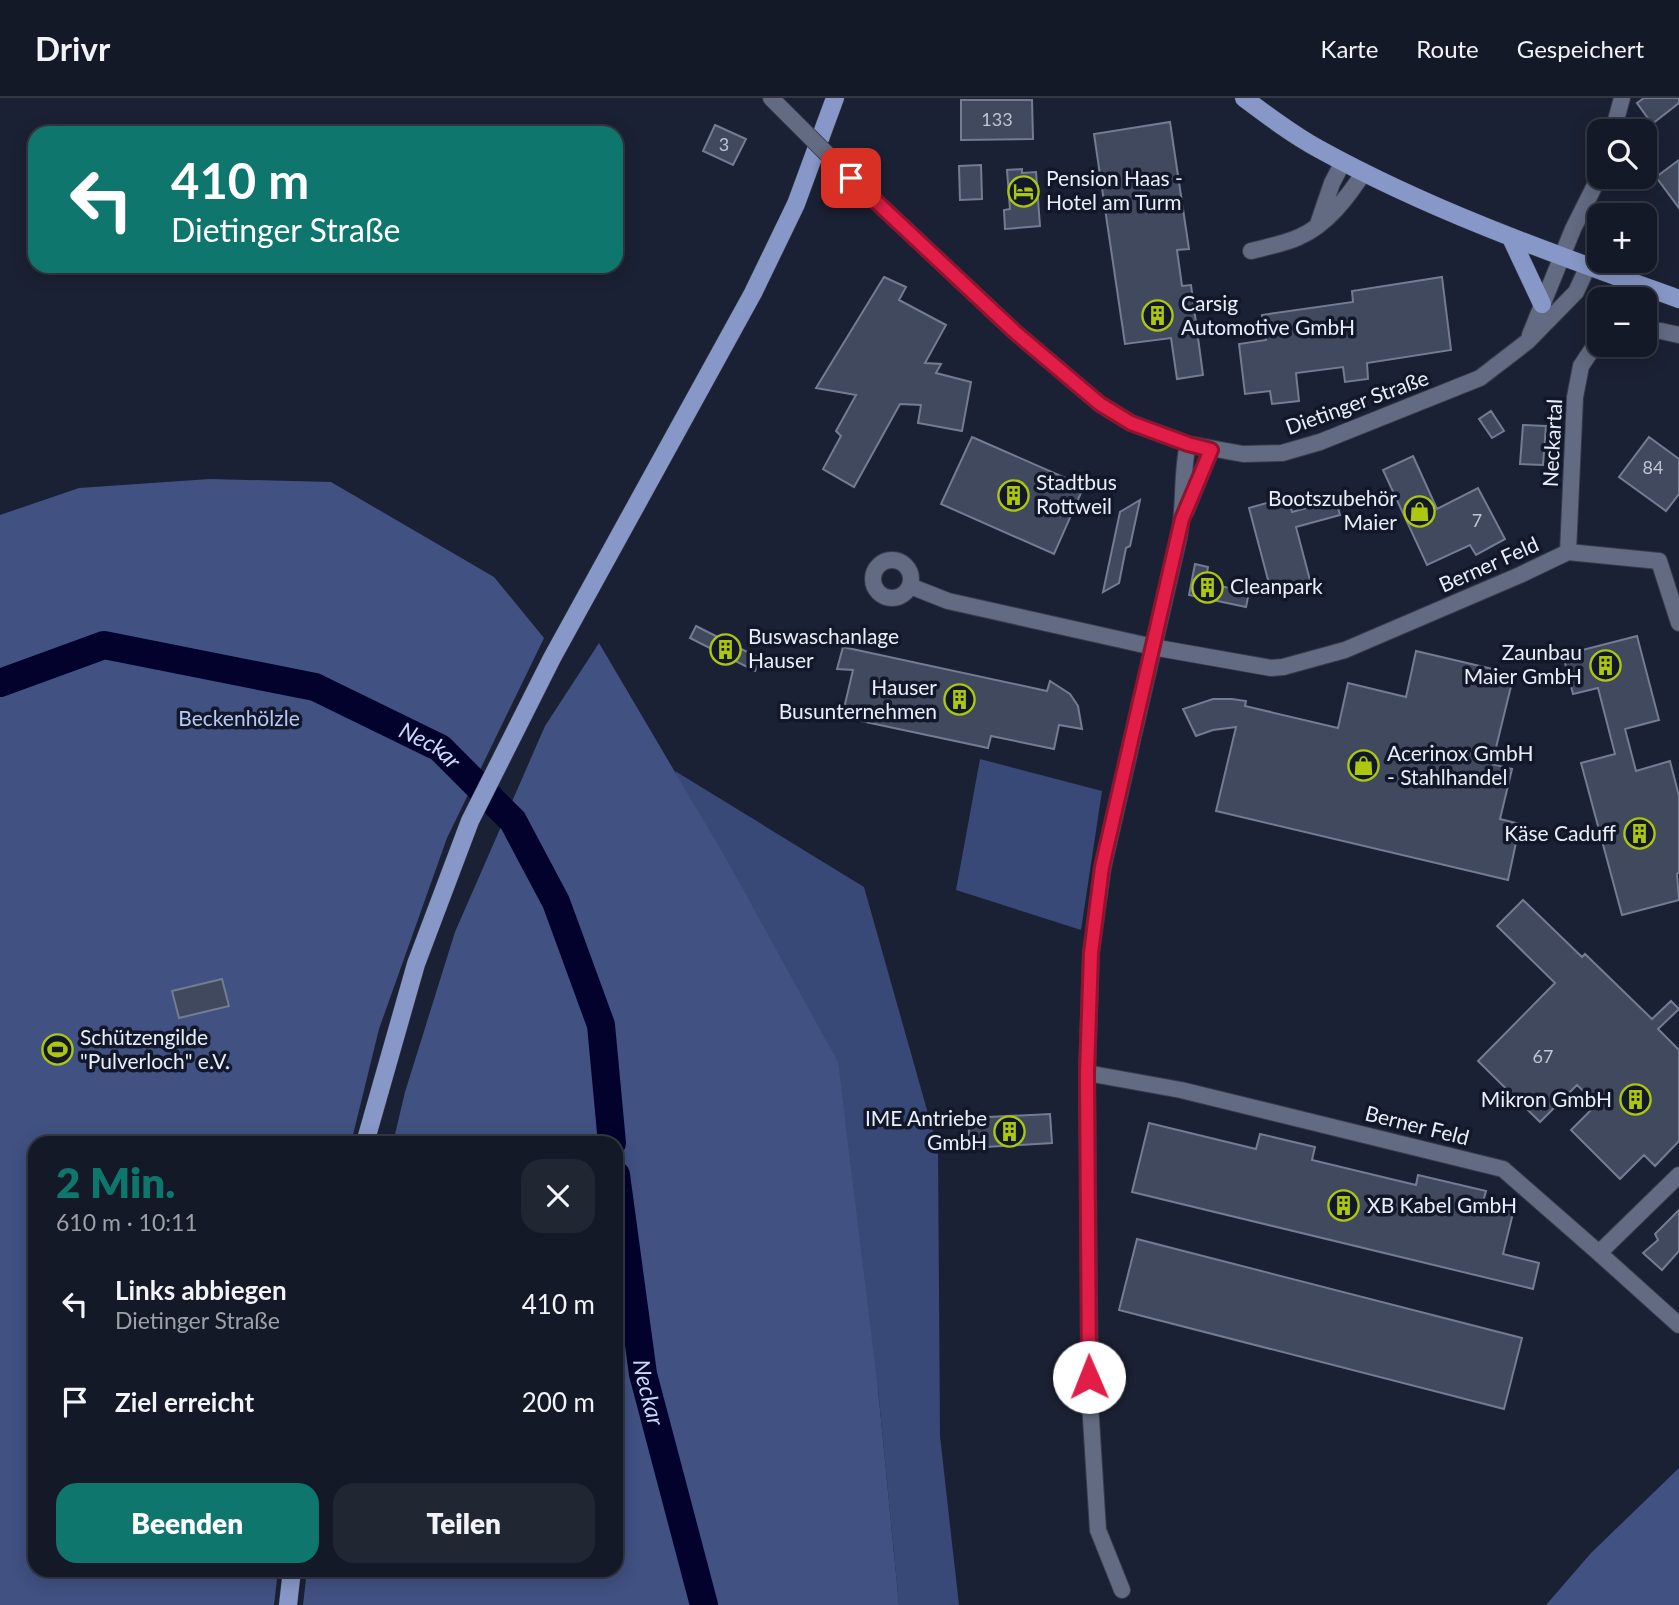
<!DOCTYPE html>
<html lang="de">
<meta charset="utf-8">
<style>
body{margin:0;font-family:Lato,sans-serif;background:#212633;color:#f1f3f6;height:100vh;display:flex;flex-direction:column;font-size:26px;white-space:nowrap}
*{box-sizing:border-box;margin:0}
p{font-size:23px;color:#9da0a7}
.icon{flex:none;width:38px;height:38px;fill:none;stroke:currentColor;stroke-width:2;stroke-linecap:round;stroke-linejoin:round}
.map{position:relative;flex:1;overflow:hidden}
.side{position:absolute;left:28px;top:1038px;width:595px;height:441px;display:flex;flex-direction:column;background:#141927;border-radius:21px;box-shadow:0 4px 18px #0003,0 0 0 2px #333844}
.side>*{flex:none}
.guide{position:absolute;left:28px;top:28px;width:595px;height:147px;border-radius:21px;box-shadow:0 4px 18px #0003,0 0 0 2px #333844;background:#0f766e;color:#fff;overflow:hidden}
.tools{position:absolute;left:1587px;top:21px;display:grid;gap:14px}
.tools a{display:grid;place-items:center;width:70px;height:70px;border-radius:14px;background:#141927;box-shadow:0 4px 18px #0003,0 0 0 2px #333844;font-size:35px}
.pin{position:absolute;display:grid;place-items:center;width:60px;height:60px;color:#fff;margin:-30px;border-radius:14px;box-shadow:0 4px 10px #0006}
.me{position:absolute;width:77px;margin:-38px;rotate:359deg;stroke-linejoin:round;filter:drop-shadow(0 0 5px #0008)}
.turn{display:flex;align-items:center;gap:24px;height:147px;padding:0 28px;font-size:32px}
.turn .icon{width:91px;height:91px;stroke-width:2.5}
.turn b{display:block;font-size:49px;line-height:60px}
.round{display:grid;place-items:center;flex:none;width:74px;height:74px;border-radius:21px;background:#212633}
.head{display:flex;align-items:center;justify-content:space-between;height:119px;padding:0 28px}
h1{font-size:42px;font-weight:800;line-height:52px;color:#0f766e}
.action{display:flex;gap:14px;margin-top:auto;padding:14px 28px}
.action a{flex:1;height:80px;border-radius:21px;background:#0f766e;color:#fff;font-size:28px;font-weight:800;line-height:80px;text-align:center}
.action a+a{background:#212633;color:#f1f3f6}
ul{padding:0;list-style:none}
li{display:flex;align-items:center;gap:21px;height:98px;padding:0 28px}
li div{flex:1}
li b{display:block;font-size:26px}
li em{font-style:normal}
header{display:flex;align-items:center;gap:42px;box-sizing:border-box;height:98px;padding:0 35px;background:#141927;border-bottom:2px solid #333844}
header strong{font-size:33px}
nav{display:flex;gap:38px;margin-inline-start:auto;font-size:24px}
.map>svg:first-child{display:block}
</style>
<header>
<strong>Drivr</strong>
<nav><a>Karte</a><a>Route</a><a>Gespeichert</a></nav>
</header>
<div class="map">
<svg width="1679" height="1507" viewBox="0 0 1679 1507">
<rect width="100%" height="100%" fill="#1b2134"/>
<path fill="#384877" d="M 980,661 L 1102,693 L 1081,832 L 956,792 Z
M 675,673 L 864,789 L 938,1051 L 940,1338 L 959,1507 L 899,1507 L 878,1291 Z"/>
<path fill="#405182" d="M 210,381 L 331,384 L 494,479 L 544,540 L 447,740 L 379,931 L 351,1045 L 35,1045 L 35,1472 L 278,1472 L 274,1507 L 0,1507 L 0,417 L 79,390 Z
M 599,545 L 728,764 L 838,964 L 878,1291 L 899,1507 L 303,1507 L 307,1472 L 616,1472 L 616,1045 L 393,1045 L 405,994 L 455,834 L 545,628 Z
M 1679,1370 L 1679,1507 L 1546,1507 L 1591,1455 Z"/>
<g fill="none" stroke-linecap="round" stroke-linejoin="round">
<g stroke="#02022c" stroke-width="28">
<path id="s1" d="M 0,585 L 104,547 L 315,589 L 440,650 L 513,723 L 556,804 L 601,927 L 612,1045"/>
<path id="s2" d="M 616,1077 L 643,1276 L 704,1507"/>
</g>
</g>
<path fill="#41495e" stroke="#737c93" stroke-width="2" d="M 1644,0 L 1679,0 L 1679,5 L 1652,26 L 1637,5 Z
M 961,2 L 1032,2 L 1033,41 L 961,42 Z
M 1170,24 L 1189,151 L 1177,152 L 1182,188 L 1191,187 L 1203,277 L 1177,281 L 1171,240 L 1125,246 L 1094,36 Z
M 715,27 L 746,41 L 733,67 L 703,53 Z
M 1679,62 L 1679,110 L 1656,79 Z
M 981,67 L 982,101 L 960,102 L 959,68 Z
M 1022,71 L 1022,75 L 1036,74 L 1040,128 L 1005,131 L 1004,112 L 1010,111 L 1007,72 Z
M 884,179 L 906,189 L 899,202 L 946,227 L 925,265 L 941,266 L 936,275 L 971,284 L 962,333 L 918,325 L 921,307 L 900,306 L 854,389 L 823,371 L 841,338 L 836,333 L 856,297 L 816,290 Z
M 1442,179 L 1451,252 L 1367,265 L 1368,281 L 1345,284 L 1343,269 L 1296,275 L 1299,303 L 1272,306 L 1270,293 L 1245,296 L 1239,246 L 1266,242 L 1262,217 L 1353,204 L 1352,193 Z
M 1491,313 L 1504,333 L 1492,340 L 1479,321 Z
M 1523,327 L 1546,328 L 1543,367 L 1520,366 Z
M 972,339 L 1084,388 L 1054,456 L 941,406 Z
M 1649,339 L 1679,361 L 1679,396 L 1666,413 L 1619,379 Z
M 1413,358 L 1437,411 L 1478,390 L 1505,441 L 1476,457 L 1470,447 L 1427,467 L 1383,372 Z
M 1288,399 L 1292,414 L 1336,402 L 1340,417 L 1296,429 L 1311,486 L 1272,497 L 1249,410 Z
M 1140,402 L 1130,448 L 1126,450 L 1119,485 L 1103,494 L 1120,414 Z
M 1195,466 L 1208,469 L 1205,485 L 1249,494 L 1246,509 L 1189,497 Z
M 696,528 L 761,561 L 755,573 L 690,540 Z
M 1637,538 L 1659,622 L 1625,631 L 1636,673 L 1670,663 L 1679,698 L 1679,774 L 1677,776 L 1679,802 L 1622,817 L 1581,665 L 1615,656 L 1598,590 L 1573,596 L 1563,557 Z
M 843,549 L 1047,593 L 1050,583 L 1070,596 L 1078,608 L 1082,631 L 1059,627 L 1054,651 L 991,638 L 988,650 L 842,619 L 853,572 L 837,571 Z
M 1416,553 L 1514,576 L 1492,666 L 1512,671 L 1500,721 L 1520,726 L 1508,782 L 1216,713 L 1236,629 L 1213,632 L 1196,638 L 1183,611 L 1213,601 L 1232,601 L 1246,603 L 1245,608 L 1338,630 L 1348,585 L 1406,599 Z
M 1523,802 L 1582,859 L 1585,856 L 1652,921 L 1671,903 L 1679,911 L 1658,931 L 1679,952 L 1679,1043 L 1655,1068 L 1644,1057 L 1620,1081 L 1571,1032 L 1597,1006 L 1577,987 L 1540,1024 L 1478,963 L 1555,885 L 1497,828 Z
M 222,881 L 229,908 L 179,920 L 172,893 Z
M 1050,1016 L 1052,1045 L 970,1050 L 968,1020 Z
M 1149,1025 L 1256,1051 L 1260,1036 L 1315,1049 L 1312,1062 L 1416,1087 L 1418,1077 L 1486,1093 L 1483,1104 L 1514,1111 L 1503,1156 L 1539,1165 L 1533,1191 L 1132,1094 Z
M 1679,1112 L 1679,1153 L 1662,1172 L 1643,1155 L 1658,1142 L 1655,1136 Z
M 1137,1141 L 1522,1240 L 1504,1311 L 1119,1212 Z"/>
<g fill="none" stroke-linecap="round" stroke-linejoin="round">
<defs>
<path id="minor" d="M 771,0 L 791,20
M 1613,33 L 1622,0
M 851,80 L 1015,234 L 1100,306 L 1131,325 L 1188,346 L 1243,356 L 1282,355 L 1320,344 L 1480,280 L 1528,243 L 1576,194 L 1588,168
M 1318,126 L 1332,85 L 1343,64
M 1251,153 C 1266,149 1284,146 1299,139 C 1327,127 1348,99 1364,74
M 1645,233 L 1661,233 L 1679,237
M 1530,237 L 1573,131 L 1600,77
M 1186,413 L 1211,352
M 1568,454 L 1575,299 L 1581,268 L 1593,250 L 1600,245
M873 481a19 19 0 1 1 38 0a19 19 0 1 1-38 0Z
M 910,488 L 948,503 L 1158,550 L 1271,570 L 1283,569 L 1345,552 L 1520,477 L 1568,454 L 1659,463 L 1679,525
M 1087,975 L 1181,992 L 1503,1071 L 1599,1155 L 1679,1077
M 1599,1155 L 1679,1227
M 1122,1492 L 1098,1432 L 1090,1305 L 1087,975 L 1091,855 L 1103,769 L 1179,439 C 1185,408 1181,377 1188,346"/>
<path id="major" d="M 1244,0 C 1268,18 1293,37 1319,51 C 1433,114 1557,157 1679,201
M 1511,140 L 1542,206
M 365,1045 L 416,866 L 470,723 L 552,560 L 753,195 L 796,106 L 835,0
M 288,1507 L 292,1472"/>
</defs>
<use href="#minor" stroke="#383c4c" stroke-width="18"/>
<use href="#major" stroke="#383c4c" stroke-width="19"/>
<use href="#minor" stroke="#626b82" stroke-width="16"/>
<use href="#major" stroke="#8798c8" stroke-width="18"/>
<defs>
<path id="minor-bridge" d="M 791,20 L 851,80"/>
</defs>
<use href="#minor-bridge" stroke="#383c4c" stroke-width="18" stroke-linecap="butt"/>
<use href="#minor-bridge" stroke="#626b82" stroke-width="16"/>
</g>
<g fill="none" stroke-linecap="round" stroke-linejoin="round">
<defs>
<path id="route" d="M 851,80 L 1015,234 L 1100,306 L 1131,325 L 1188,346 L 1211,352 L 1182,421 L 1102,769 L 1091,855 L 1087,975 L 1089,1279"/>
</defs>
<use href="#route" stroke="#92132f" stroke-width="18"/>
<use href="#route" stroke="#e11d48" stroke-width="12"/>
</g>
<defs>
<symbol id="hotel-ring" viewBox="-11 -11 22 22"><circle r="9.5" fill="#12182a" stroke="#adc60e" stroke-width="1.5"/><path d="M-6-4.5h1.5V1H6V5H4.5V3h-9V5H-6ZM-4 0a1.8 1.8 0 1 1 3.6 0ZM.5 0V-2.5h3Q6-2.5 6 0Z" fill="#adc60e"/></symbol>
<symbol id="building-ring" viewBox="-11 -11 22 22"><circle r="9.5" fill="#12182a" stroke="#adc60e" stroke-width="1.5"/><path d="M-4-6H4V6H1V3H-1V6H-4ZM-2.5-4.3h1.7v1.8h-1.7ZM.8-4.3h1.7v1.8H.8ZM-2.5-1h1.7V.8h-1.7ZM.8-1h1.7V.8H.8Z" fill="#adc60e"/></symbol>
<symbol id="shop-ring" viewBox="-11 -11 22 22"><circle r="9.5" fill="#12182a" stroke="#adc60e" stroke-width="1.5"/><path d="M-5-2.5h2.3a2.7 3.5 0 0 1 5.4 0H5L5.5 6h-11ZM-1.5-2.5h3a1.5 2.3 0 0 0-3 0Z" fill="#adc60e"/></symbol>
<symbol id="stadium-ring" viewBox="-11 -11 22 22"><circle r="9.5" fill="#12182a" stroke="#adc60e" stroke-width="1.5"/><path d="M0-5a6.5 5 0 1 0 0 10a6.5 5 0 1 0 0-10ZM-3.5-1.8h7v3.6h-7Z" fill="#adc60e"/></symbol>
</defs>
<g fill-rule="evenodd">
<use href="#hotel-ring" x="1006" y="76" width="35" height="35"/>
<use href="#building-ring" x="1140" y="200" width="35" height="35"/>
<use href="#building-ring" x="996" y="380" width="35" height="35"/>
<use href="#shop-ring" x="1402" y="396" width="35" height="35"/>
<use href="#building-ring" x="1190" y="472" width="35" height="35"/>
<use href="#building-ring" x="708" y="534" width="35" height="35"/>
<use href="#building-ring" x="1588" y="550" width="35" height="35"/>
<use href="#building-ring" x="942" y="584" width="35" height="35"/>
<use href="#shop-ring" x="1346" y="650" width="35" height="35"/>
<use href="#building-ring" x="1622" y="718" width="35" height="35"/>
<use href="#stadium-ring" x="40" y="934" width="35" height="35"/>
<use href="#building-ring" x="1618" y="984" width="35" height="35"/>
<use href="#building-ring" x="992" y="1016" width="35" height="35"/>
<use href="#building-ring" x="1326" y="1090" width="35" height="35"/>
</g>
<g text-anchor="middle" stroke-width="7" stroke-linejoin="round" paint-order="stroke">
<g font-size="18" fill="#bfc5d4">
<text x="997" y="28">133</text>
<text x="724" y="53">3</text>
<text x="1653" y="376">84</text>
<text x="1477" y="429">7</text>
<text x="1543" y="965">67</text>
</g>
<g font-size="21" fill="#e9eefb" stroke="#12182a" text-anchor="start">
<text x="1046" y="88">Pension Haas -<tspan x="1046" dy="24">Hotel am Turm</tspan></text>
<text x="1181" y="213">Carsig<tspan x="1181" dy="24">Automotive GmbH</tspan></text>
<text x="1036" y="392">Stadtbus<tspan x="1036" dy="24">Rottweil</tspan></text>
<text x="1397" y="408" text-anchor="end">Bootszubehör<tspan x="1397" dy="24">Maier</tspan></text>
<text x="1230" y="496">Cleanpark</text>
<text x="748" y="546">Buswaschanlage<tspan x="748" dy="24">Hauser</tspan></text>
<text x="1582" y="562" text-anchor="end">Zaunbau<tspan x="1582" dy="24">Maier GmbH</tspan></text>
<text x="937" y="597" text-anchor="end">Hauser<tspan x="937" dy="24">Busunternehmen</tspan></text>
<text x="1387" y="663">Acerinox GmbH<tspan x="1387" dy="24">- Stahlhandel</tspan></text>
<text x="1616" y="743" text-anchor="end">Käse Caduff</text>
<text x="80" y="947">Schützengilde<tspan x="80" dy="24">"Pulverloch" e.V.</tspan></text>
<text x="1612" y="1009" text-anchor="end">Mikron GmbH</text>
<text x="987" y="1028" text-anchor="end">IME Antriebe<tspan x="987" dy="24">GmbH</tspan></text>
<text x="1367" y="1115">XB Kabel GmbH</text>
</g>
<g font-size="21" fill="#e9eefb" stroke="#12182a">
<text transform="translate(1357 305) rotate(-20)" y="7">Dietinger Straße</text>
<text transform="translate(1553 345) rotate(-87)" y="7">Neckartal</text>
<text transform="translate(1489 467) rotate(-24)" y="7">Berner Feld</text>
<text transform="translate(1417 1028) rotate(14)" y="7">Berner Feld</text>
</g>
<g font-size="21" fill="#b7c9f7" stroke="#12182a">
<text x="239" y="628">Beckenhölzle</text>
</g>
<g font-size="23" font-style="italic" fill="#ccd8f8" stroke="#12182a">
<text dy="8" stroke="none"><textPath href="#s1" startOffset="455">Neckar</textPath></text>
<text dy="8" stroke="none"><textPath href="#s2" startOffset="220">Neckar</textPath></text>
</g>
</g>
</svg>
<div class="tools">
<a><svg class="icon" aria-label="search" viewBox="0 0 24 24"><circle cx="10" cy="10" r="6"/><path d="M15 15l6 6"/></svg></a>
<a>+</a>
<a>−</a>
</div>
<div class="pin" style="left:851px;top:80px;background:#d93025"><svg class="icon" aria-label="arrive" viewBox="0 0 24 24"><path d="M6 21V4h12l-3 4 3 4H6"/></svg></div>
<svg class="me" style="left:1089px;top:1279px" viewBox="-20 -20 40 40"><circle r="19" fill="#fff"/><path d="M0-13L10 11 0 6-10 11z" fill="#e11d48"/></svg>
<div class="guide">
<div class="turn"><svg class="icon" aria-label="left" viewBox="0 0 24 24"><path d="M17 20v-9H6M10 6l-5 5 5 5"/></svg><div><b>410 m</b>Dietinger Straße</div></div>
</div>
<section class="side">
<div class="head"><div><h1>2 Min.</h1><p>610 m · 10:11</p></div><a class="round"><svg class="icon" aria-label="close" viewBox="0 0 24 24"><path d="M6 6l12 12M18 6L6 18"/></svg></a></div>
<ul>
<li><svg class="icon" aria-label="left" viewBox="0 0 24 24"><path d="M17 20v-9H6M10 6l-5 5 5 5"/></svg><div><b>Links abbiegen</b><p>Dietinger Straße</p></div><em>410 m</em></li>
<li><svg class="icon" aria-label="arrive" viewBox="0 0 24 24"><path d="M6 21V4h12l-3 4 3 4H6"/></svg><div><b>Ziel erreicht</b></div><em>200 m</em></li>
</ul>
<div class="action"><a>Beenden</a><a>Teilen</a></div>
</section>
</div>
